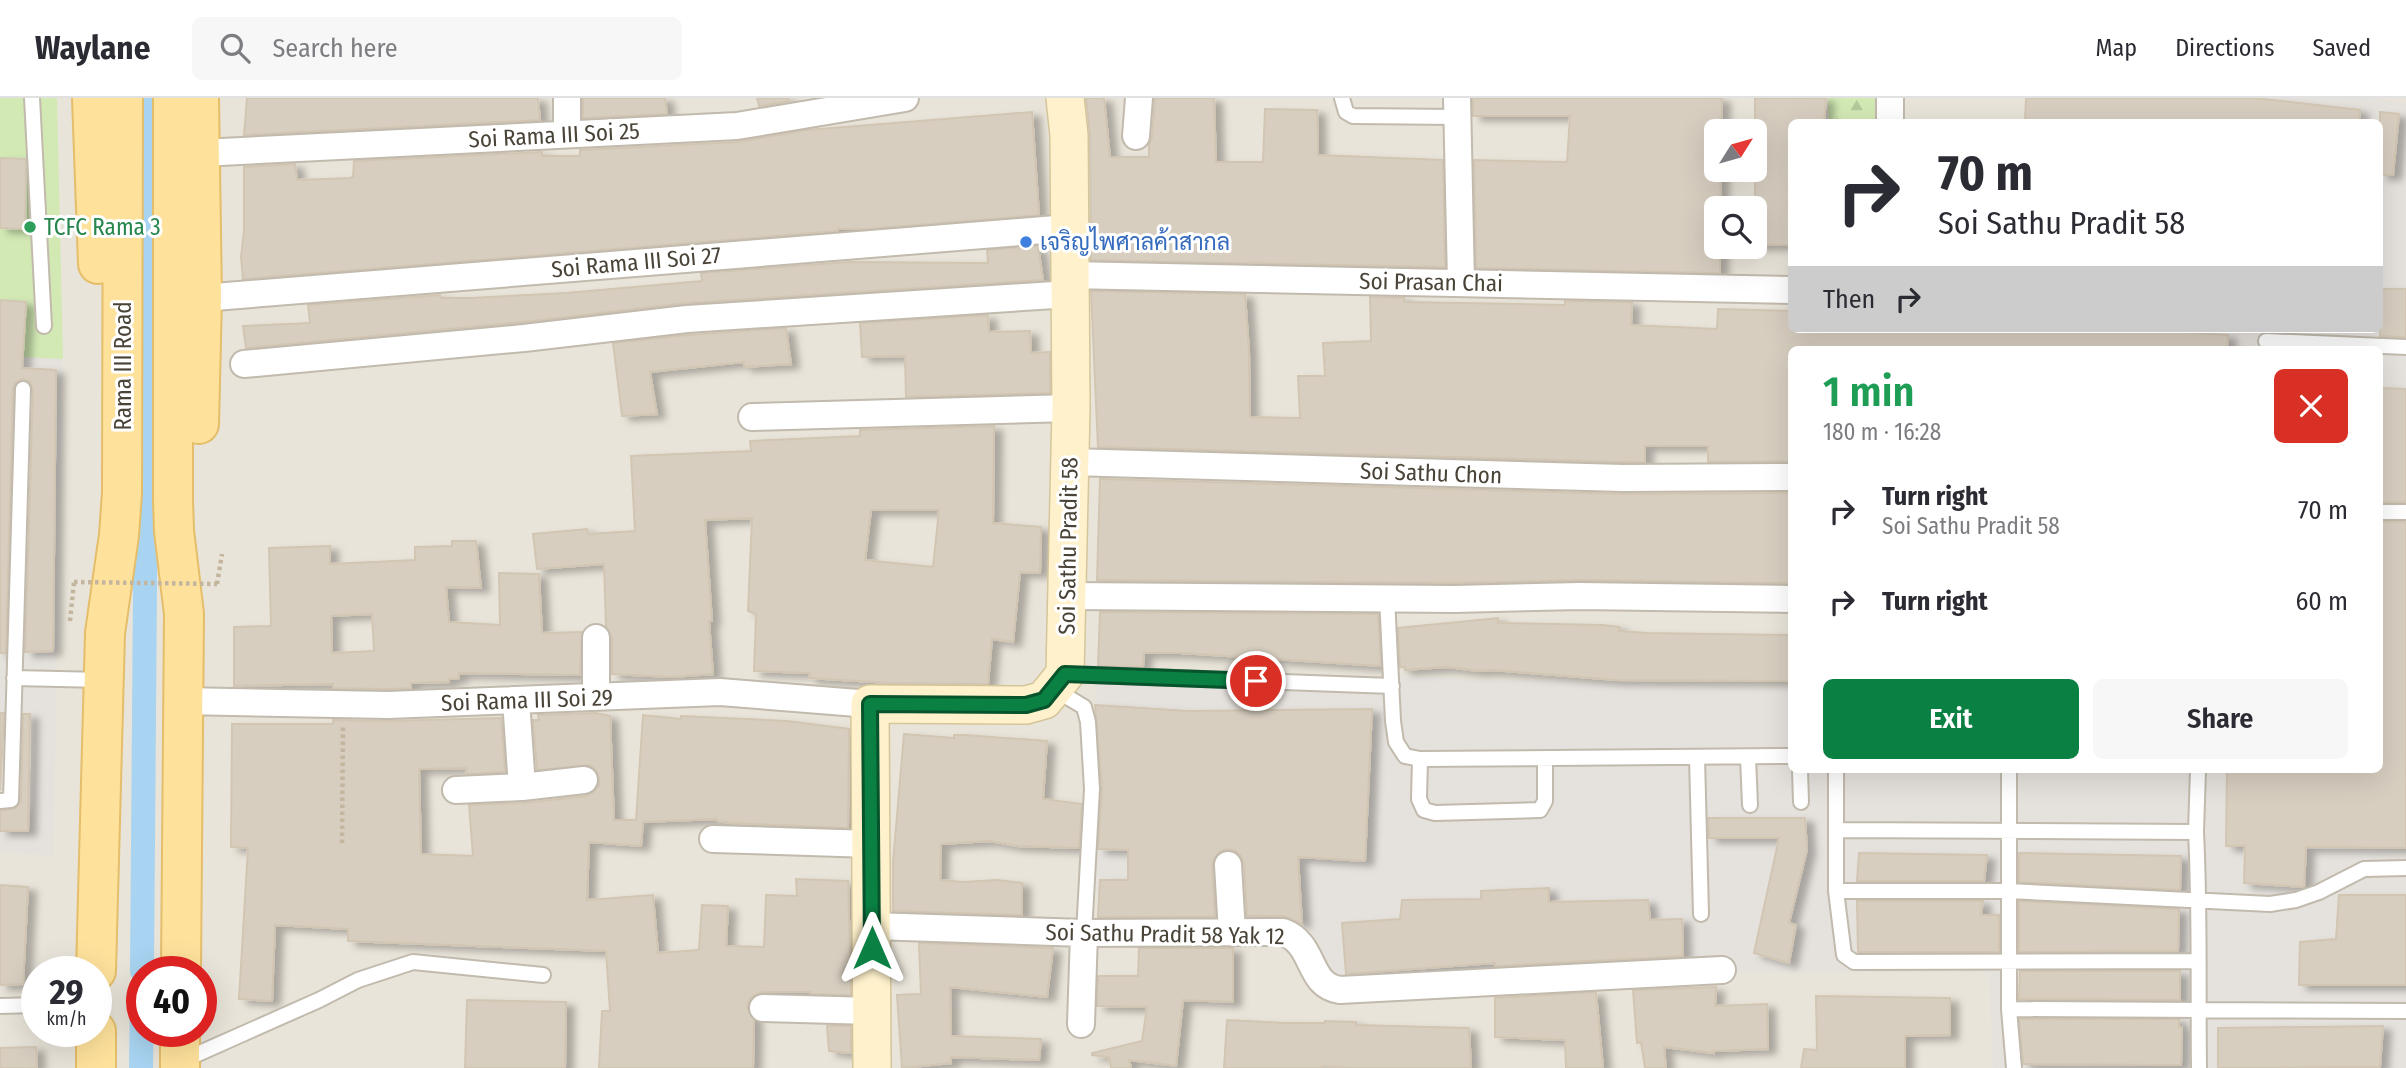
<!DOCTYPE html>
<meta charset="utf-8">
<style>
body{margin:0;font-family:"Fira Sans Condensed",Sarabun,sans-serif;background:#f7f7f7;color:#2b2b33;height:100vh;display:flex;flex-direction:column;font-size:26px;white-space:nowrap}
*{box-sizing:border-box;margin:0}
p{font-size:23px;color:#7c7c81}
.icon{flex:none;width:38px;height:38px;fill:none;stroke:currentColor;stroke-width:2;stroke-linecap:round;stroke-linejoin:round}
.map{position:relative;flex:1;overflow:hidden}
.drawer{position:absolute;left:1788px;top:248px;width:595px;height:427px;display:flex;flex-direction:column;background:#fff;border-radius:10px;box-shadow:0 7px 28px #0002}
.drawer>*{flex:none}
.banner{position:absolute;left:1788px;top:21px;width:595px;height:214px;border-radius:10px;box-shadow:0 7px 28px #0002;background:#fff;color:#2b2b33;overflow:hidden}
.needle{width:46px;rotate:53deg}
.fabs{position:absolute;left:1704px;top:21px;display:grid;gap:14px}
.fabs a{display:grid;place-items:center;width:63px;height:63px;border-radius:10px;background:#fff;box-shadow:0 7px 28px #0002;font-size:35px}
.speed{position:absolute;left:21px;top:858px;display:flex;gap:14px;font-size:35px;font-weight:700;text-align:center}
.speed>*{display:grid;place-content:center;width:91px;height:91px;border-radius:50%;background:#fff;box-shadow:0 7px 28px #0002;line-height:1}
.speed small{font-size:18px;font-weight:400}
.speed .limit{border:10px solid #d22;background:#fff;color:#111}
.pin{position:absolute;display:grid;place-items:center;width:60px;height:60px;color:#fff;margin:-30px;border:4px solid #fff;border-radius:50%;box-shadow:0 2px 7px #0007}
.me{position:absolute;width:77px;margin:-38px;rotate:0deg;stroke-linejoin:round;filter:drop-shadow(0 0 5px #0008)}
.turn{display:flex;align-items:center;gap:24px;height:147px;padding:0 35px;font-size:32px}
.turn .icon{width:91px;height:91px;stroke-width:2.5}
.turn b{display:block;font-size:49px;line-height:60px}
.then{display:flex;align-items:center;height:66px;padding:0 35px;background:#0003;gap:14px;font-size:26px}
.round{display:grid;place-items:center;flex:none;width:74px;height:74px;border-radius:10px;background:#f7f7f7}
.headline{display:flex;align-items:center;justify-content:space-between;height:119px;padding:0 35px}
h1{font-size:42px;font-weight:600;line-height:52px;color:#1e9e55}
.primary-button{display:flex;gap:14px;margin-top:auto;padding:14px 35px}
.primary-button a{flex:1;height:80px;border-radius:10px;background:#0b8043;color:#fff;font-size:28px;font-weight:600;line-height:80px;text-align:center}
.primary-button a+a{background:#f7f7f7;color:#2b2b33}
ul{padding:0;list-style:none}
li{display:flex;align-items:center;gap:21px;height:91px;padding:0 35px}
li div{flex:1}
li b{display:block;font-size:26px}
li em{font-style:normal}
header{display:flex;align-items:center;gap:42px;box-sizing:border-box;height:98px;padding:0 35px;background:#fff;border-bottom:2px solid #e1e1e2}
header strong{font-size:33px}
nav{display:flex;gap:38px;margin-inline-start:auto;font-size:24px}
.search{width:490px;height:63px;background:#f7f7f7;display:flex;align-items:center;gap:18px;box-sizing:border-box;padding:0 24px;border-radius:10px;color:#7c7c81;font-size:26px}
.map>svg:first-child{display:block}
</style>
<header>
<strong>Waylane</strong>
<div class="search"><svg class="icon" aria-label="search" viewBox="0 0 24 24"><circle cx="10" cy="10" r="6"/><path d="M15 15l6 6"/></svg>Search here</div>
<nav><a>Map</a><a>Directions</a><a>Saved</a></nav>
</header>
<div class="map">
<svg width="2406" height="970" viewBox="0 0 2406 970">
<defs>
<pattern id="forest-firs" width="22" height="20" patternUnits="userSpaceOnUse" patternTransform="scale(1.75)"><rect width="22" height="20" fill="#d2e9b4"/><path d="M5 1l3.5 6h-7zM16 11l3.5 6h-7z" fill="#b6c99c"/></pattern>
<filter id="shadow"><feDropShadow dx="8" dy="4.5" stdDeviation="3.5" flood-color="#0004"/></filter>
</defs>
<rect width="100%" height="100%" fill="#f5f2eb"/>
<path fill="#e9e4d9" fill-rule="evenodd" d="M 0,0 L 2406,0 L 2406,970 L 0,970 ZM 1792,24 L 2380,24 L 2380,231 L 1792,231 ZM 1717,33 L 1755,33 L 1755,72 L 1717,72 ZM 1717,110 L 1755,110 L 1755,149 L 1717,149 ZM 1792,252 L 2380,252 L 2380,672 L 1792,672 ZM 37,873 L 96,873 L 96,933 L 37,933 ZM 142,873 L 201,873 L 201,933 L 142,933 Z"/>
<path fill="#e5e1dc" d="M 2026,0 L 2372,0 L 2406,5 L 2406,970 L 1993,970 L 1989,875 L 1740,874 L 1338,884 L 1309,829 L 1097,825 L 1095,571 L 1792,589 L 1792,672 L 2380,672 L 2380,252 L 1868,252 L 1868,231 L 2380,231 L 2380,24 L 2025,24 Z
M 0,258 L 63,261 L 53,758 L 0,754 Z"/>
<path fill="url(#forest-firs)" d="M 1828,0 L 1877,0 L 1876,24 L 1829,24 Z"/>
<path fill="#d2e9b4" d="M 0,0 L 57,0 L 63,261 L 0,258 Z"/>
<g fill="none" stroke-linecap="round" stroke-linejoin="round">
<path stroke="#a8d4f1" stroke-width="24" d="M 142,873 L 147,236 L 144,0
M 141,970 L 142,891"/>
</g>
<path fill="#d7cec0" stroke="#d2c6b3" stroke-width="2" fill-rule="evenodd" filter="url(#shadow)" d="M 247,0 L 538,0 L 540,22 L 244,37 Z
M 583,0 L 665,0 L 667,16 L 583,20 Z
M 757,0 L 788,0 L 789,3 L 759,8 Z
M 1086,0 L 1104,0 L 1110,59 L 1149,59 L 1149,47 L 1152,39 L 1155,0 L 1214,0 L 1216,64 L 1263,64 L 1265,11 L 1317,12 L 1318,57 L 1443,62 L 1445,169 L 1091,162 L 1090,37 Z
M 1473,0 L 1722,0 L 1721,33 L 1717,33 L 1717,72 L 1721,72 L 1720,110 L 1717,110 L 1717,149 L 1720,149 L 1720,175 L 1476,170 L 1474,62 L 1567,64 L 1570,18 L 1473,18 Z
M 1755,0 L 1826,0 L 1824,24 L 1792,24 L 1792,147 L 1755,147 Z
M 2026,0 L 2254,0 L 2360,12 L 2359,24 L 2025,24 Z
M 1032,14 L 1039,117 L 867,131 L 838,131 L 838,133 L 243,181 L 241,159 L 244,133 L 244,69 L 295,66 L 297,82 L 350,80 L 353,79 L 354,63 L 542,54 L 543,58 L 580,58 L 580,52 L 738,44 L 807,32 Z
M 2380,14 L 2399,16 L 2393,77 L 2380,77 Z
M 0,60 L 26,61 L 25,131 L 0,130 Z
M 1038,148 L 1043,182 L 686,205 L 522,224 L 246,250 L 243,228 L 310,225 L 308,207 L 440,197 L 441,200 L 470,200 L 566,195 L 702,183 L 701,175 L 848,164 L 988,165 L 987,152 Z
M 2380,191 L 2406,191 L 2406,239 L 2380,238 Z
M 1091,193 L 1245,196 L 1249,253 L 1250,319 L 1300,320 L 1298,278 L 1325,278 L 1323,245 L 1371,243 L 1370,199 L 1404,200 L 1404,204 L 1565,207 L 1565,203 L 1632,204 L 1631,227 L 1717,231 L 1718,211 L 1792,213 L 1792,231 L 2133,231 L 2228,237 L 2227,252 L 1792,252 L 1792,363 L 1708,364 L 1708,348 L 1645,348 L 1645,364 L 1623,364 L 1098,349 Z
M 0,202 L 26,204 L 22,270 L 56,272 L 53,553 L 25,554 L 33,291 L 29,283 L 23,281 L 15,285 L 13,291 L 6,555 L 0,555 Z
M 988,217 L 989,234 L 1030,233 L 1031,255 L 1050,254 L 1050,295 L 906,299 L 905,258 L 862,259 L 860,225 Z
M 786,230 L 791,266 L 744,269 L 744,264 L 650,274 L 657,316 L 622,318 L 613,245 L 688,237 Z
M 2380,290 L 2406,291 L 2406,404 L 2380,404 Z
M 994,328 L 993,425 L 1041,429 L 1040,475 L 1020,474 L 1013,544 L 992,541 L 988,586 L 891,585 L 809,580 L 810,575 L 754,573 L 756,516 L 748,513 L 752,420 L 705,422 L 712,523 L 709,523 L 713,576 L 672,579 L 612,576 L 612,540 L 606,529 L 604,466 L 537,471 L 533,436 L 587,431 L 588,436 L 635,433 L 631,358 L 751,353 L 750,343 L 860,338 L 860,332 ZM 871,412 L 939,412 L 933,469 L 865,462 Z
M 1100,381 L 1623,396 L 1792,395 L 1792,485 L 1580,482 L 1454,485 L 1097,482 Z
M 2380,424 L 2406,424 L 2406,750 L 2306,749 L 2304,789 L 2244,785 L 2245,748 L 2226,748 L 2227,672 L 2380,672 Z
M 452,443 L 476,443 L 481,490 L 446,489 L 449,524 L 500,527 L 499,475 L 539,476 L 542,535 L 582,534 L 580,577 L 459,575 L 459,580 L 449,581 L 449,584 L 411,585 L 411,590 L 388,591 L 333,590 L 333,586 L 234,588 L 234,529 L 271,528 L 269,450 L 330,448 L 330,466 L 415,462 L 415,449 L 452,448 ZM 372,516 L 374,553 L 332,555 L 331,518 Z
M 1100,514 L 1378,516 L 1381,568 L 1181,555 L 1144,555 L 1143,569 L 1098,568 Z
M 1498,520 L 1498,525 L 1603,527 L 1620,529 L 1619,533 L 1647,535 L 1792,537 L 1792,583 L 1617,582 L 1492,572 L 1478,573 L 1447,569 L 1405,572 L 1405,569 L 1400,569 L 1398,530 Z
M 1095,607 L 1188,613 L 1372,611 L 1365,763 L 1298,759 L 1302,826 L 1284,818 L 1247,818 L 1244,765 L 1241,758 L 1236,753 L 1228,751 L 1219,754 L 1214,761 L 1212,767 L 1215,819 L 1098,819 L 1100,782 L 1128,782 L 1128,752 L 1098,751 L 1102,690 Z
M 0,615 L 4,615 L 0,693 Z
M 596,615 L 610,618 L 614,722 L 636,722 L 643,617 L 681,621 L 681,618 L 787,623 L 849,631 L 848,730 L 731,725 L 717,723 L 717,721 L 643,724 L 641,748 L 589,744 L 587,802 L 653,797 L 658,855 L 699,852 L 702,807 L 728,808 L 726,848 L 764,849 L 766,797 L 797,798 L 796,781 L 848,783 L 851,897 L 810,896 L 810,894 L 763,894 L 754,897 L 749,902 L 747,910 L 754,922 L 753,970 L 599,970 L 602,913 L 610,913 L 606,853 L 348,843 L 348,831 L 275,827 L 272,903 L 239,901 L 248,750 L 231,749 L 232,626 L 333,626 L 333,622 L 388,623 L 501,620 L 505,674 L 467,676 L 466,670 L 419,671 L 421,756 L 473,758 L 469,707 L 524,705 L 586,698 L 594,694 L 599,688 L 599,680 L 596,672 L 590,667 L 537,672 L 533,622 L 539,622 L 538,617 Z
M 23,616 L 30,616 L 28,733 L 0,733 L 0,713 L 16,710 L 21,703 Z
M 904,636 L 954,640 L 954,637 L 965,637 L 1047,643 L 1043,701 L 1082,706 L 1079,750 L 1017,748 L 990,743 L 941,746 L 940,782 L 963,784 L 997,782 L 1022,785 L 1022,817 L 893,813 L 893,764 Z
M 1708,720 L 1805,720 L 1807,752 L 1789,825 L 1796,827 L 1789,865 L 1754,855 L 1779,740 L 1709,740 Z
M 1859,755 L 1987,757 L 1984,783 L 1857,783 Z
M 2019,755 L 2181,758 L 2180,792 L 2019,784 Z
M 0,787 L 28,789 L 23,886 L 0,887 Z
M 1549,790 L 1549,804 L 1648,802 L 1650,822 L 1682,821 L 1683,858 L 1495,868 L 1495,865 L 1346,876 L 1342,825 L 1400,821 L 1402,802 L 1481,801 L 1481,793 Z
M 2339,797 L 2406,797 L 2406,887 L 2299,887 L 2300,844 L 2336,841 Z
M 1857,803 L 1983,803 L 1981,817 L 1999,817 L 1999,854 L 1858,854 Z
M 2019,803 L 2179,811 L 2178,853 L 2019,854 Z
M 919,845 L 1053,850 L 1047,899 L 950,889 L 951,938 L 1041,941 L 1039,962 L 951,959 L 951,965 L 902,970 L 897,897 L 921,896 Z
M 1139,850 L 1233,850 L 1233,904 L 1183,902 L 1176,968 L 1129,962 L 1131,970 L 1111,970 L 1109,959 L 1092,957 L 1092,955 L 1142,943 L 1147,909 L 1097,908 L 1098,878 L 1138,878 Z
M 2020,873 L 2180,873 L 2180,902 L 2019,901 Z
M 1716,889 L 1715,908 L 1767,906 L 1768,951 L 1714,953 L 1714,955 L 1664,949 L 1666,970 L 1645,970 L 1641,944 L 1637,945 L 1633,892 Z
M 1596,894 L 1603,970 L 1566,970 L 1565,942 L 1495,939 L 1495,900 Z
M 1816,898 L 1950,900 L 1950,937 L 1905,938 L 1905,970 L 1801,970 L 1804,951 L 1817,952 Z
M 467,902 L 566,904 L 565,970 L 465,970 Z
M 2019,921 L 2179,921 L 2179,929 L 2182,929 L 2181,967 L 2023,966 Z
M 1227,922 L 1286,925 L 1325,925 L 1325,923 L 1356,924 L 1356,927 L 1469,930 L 1471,970 L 1349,970 L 1322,968 L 1322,970 L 1224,970 Z
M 827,928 L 851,928 L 851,955 L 829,953 Z
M 2383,928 L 2380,969 L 2218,970 L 2218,930 Z
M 36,949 L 37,970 L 0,970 L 0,950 Z"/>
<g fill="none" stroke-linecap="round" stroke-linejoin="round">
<defs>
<path id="lane" d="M 32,0 L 44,228
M 1342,0 L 1346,14 L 1353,18 L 1457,19
M 2266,243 L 2406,249
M 2380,414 L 2406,414
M 1387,499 L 1393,623 L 1396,644 L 1405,658 L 1420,661 L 1792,658
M 1066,576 L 1392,588
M 14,580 L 103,582
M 1054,591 L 1084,609 L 1088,624 L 1092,691 L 1084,835
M 1697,659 L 1701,816
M 1748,659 L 1750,707
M 1420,661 L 1419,701 L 1424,712 L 1435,715 L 1540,712 L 1545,703 L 1545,660
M 1800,672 L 1801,704
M 1836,672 L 1836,793 L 1844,857 L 1854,864 L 2197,863
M 2009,672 L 2009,911 L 2014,970
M 0,703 L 11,702 L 23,291
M 1837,732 L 2196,734 C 2200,812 2198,891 2199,970
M 2196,734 L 2198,672
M 1836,793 L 2009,793 L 2270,806 L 2296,802 L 2319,794 L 2364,771 L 2406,770
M 0,908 L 37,907
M 2009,911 L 2406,913
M 184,962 L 319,902 L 358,882 L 413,864 L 543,877"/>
<path id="street" d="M 567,0 L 567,36
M 1457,0 L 1461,185
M 1890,0 L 1890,24
M 1136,38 L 1139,0
M 201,55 L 737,28 L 905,0
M 1069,177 L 1792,192
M 202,200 L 1069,130
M 244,266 L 524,240 L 687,221 L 1070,196
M 752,319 L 1071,310
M 1070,364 L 1623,380 L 1792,379
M 1068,498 L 1454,501 L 1580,498 L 1792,501
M 596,540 L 596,599
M 516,602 L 522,689 L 584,682
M 183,603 L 388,607 L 720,594 L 870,606
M 456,692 L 522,689
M 713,741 L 871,746
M 1228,767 L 1232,834
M 872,828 L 1084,835 L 1283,834 C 1316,846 1307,888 1340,892 L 1722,872
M 763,910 L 872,913
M 1081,926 L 1084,835"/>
<path id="secondary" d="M 872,970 L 870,606 L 1026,607 L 1044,602 L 1065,576 L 1071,310 L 1069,37 L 1065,0"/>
<path id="primary" d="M 92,0 L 98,166
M 173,0 L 173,402 L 174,433 L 184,516 L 181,873
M 199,326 L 202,200 L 199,0
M 96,873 L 105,535 L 119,437 L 122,395 L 123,0
M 96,933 L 96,970
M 180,970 L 180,933"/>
</defs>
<use href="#lane" stroke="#c1baad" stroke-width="18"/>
<use href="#street" stroke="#c1baad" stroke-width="30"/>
<use href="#secondary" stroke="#d5c59a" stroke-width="40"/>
<use href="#primary" stroke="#e4be6a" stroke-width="42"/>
<path stroke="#c3b59e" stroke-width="4.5" stroke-dasharray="3.5 3.5" stroke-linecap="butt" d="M 217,486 L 222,456
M 70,523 L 74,484
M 342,745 L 343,628"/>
<use href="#lane" stroke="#fff" stroke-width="14"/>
<use href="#street" stroke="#fff" stroke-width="26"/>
<use href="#secondary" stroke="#fef1cc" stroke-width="37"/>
<use href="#primary" stroke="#fee19b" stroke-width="38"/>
<path stroke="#c3b59e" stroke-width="4.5" stroke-dasharray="3.5 3.5" stroke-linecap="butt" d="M 74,484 L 217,486"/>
</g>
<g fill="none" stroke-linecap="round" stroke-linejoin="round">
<defs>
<path id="route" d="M 872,850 L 870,606 L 1026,607 L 1044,602 L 1065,576 L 1256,583"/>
</defs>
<use href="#route" stroke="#07532c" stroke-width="18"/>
<use href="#route" stroke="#0b8043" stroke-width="12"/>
</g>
<circle fill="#2e9e5b" stroke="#fff" stroke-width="2.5" cx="30" cy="129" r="7"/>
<circle fill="#3f7fe0" stroke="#fff" stroke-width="2.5" cx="1026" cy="144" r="7"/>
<g text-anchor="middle" stroke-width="6" stroke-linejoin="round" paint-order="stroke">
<g font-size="23" fill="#4a4338" stroke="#fff">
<text transform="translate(554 37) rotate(-3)" y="8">Soi Rama III Soi 25</text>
<text transform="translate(636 164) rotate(-5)" y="8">Soi Rama III Soi 27</text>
<text transform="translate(1431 184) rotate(1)" y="8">Soi Prasan Chai</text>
<text transform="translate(123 268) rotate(-90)" y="8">Rama III Road</text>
<text transform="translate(1431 375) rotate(2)" y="8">Soi Sathu Chon</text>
<text transform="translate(1068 448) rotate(-89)" y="8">Soi Sathu Pradit 58</text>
<text transform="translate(527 602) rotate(-2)" y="8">Soi Rama III Soi 29</text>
<text transform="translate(1165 836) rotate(1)" y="8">Soi Sathu Pradit 58 Yak 12</text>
</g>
<g font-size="23" fill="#27864d" stroke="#fff" text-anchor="start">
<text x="44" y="137">TCFC Rama 3</text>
</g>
<g font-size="23" fill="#366cbe" stroke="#fff" text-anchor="start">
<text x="1040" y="152">เจริญไพศาลค้าสากล</text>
</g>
</g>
</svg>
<div class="fabs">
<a><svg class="needle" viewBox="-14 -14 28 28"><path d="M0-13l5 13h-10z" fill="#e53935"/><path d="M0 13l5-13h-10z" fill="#7c7c81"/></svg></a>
<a><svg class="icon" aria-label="search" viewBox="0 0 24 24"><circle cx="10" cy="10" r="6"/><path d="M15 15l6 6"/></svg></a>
</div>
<div class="speed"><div>29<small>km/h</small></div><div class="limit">40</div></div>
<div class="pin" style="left:1256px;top:583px;background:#d93025"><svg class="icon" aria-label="arrive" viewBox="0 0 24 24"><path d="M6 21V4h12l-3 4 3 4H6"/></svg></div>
<svg class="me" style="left:872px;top:850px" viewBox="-20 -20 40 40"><path d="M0-17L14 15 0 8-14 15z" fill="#0b8043" stroke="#fff" stroke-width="4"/></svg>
<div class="banner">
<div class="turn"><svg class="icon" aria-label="right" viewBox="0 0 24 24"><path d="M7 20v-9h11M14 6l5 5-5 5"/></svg><div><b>70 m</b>Soi Sathu Pradit 58</div></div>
<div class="then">Then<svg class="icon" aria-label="right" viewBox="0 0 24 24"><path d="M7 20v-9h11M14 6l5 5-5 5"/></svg></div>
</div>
<section class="drawer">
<div class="headline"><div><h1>1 min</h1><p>180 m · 16:28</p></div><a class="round" style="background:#d93025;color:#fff"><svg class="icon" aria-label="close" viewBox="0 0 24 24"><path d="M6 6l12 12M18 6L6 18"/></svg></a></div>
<ul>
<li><svg class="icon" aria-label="right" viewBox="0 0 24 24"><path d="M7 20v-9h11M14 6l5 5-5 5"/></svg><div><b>Turn right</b><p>Soi Sathu Pradit 58</p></div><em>70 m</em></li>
<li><svg class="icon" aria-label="right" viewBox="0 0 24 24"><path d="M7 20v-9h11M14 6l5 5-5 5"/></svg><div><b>Turn right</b></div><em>60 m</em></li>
</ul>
<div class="primary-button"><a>Exit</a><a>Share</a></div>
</section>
</div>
